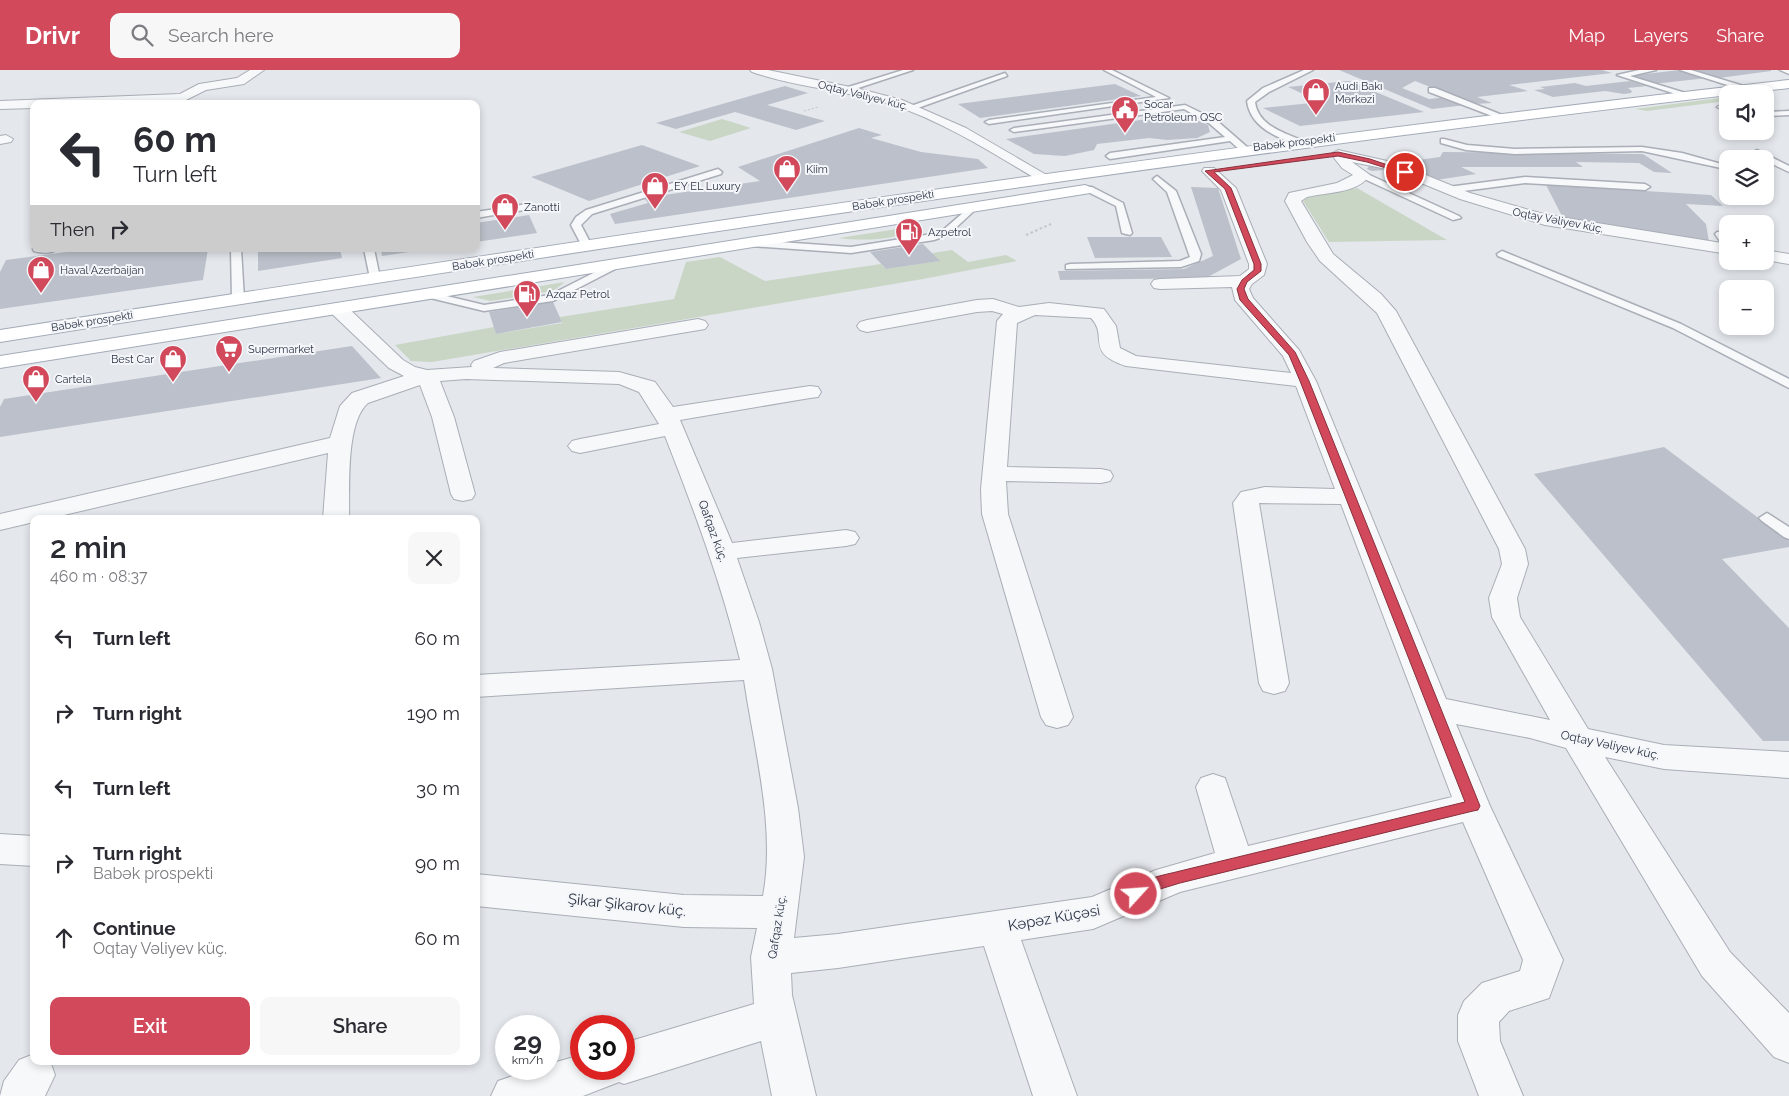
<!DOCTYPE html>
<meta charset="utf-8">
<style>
body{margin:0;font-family:Raleway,sans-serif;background:#f7f7f7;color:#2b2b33;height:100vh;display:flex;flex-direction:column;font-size:19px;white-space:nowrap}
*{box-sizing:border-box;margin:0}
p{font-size:16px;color:#7c7c81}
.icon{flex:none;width:28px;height:28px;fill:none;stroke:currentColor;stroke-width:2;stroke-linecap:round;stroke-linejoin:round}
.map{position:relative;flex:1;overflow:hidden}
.panel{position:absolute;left:30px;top:445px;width:450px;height:550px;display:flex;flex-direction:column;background:#fff;border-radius:10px;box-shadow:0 2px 8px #0003}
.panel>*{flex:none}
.banner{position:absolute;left:30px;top:30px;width:450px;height:152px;border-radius:10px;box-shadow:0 2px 8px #0003;background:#fff;color:#2b2b33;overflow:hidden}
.buttons{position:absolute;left:1719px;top:15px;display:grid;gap:10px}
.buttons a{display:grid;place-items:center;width:55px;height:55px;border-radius:10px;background:#fff;box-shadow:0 2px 8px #0003;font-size:25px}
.speed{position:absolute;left:495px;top:945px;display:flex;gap:10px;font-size:25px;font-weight:700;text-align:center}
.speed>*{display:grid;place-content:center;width:65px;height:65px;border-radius:50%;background:#fff;box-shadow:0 2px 8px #0003;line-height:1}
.speed small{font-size:12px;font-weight:400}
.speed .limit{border:8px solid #d22;background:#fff;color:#111}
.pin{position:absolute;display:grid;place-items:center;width:42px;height:42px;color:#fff;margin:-21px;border:2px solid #fff;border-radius:50%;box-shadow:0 1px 5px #0007}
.me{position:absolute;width:55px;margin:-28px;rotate:64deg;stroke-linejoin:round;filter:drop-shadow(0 0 4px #0008)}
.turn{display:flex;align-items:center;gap:18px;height:105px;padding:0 20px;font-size:22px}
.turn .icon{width:65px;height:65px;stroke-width:2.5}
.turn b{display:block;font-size:35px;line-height:42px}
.then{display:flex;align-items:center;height:48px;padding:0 20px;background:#0003;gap:10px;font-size:19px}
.round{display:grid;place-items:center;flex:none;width:52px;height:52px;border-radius:10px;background:#f7f7f7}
.overview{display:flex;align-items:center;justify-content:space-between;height:85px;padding:0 20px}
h1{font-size:30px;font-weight:600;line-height:38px}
.cta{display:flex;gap:10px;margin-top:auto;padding:10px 20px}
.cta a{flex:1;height:58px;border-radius:10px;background:#d1495b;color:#fff;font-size:20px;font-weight:600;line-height:58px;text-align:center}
.cta a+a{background:#f7f7f7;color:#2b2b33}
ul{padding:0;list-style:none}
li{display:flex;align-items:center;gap:15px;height:75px;padding:0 20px}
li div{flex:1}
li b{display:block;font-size:19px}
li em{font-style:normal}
header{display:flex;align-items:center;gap:30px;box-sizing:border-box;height:70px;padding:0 25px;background:#d1495b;color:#fff}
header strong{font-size:24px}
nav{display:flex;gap:28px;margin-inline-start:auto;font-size:18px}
.search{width:350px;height:45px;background:#f7f7f7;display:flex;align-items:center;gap:12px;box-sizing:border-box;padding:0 18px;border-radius:10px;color:#7c7c81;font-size:19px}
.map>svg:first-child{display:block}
</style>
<header>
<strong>Drivr</strong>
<div class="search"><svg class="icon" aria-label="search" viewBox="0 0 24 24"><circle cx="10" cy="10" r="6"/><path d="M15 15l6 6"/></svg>Search here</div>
<nav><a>Map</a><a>Layers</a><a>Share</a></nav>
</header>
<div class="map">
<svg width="1789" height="1026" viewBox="0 0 1789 1026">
<rect width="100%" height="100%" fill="#e4e7ec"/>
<path fill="#c9d6c5" d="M 1727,27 L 1727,31 L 1647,41 L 1635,39 Z
M 722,49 L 751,58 L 710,71 L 679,62 Z
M 1357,118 L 1447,170 L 1329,172 L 1303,131 L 1309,125 Z
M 917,156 C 902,171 860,171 839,168 Z
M 952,180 L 968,192 L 1006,185 L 1017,191 L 923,209 L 432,292 L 411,291 L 395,275 L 494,257 L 496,264 L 562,253 L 560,247 L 674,229 L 686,192 L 720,187 L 765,211 L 881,194 L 886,199 L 939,191 L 932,183 Z
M 565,212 L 553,221 L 491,231 L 473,227 Z"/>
<path fill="#bbc0ca" d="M 1339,0 L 1602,0 L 1612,3 L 1509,15 L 1528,21 L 1477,27 L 1492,33 L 1474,34 L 1415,11 L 1402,18 L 1429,29 L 1447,27 L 1466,35 L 1432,39 Z
M 1680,0 L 1707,8 L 1653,14 L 1627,6 Z
M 1690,0 L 1771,0 L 1771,1 L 1719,8 Z
M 1349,11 L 1424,42 L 1300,56 L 1263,38 L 1321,32 L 1288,17 Z
M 1630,11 L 1647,16 L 1628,18 L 1632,21 L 1631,23 L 1624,24 L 1605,21 L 1553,27 L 1534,20 L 1545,19 L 1540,17 L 1575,13 L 1586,16 Z
M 1115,14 L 1141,26 L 980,48 L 958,34 Z
M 785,16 L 808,23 L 767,35 L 825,51 L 796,60 L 735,42 L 676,59 L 656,53 Z
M 1183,44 L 1208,55 L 1210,62 L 1197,68 L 1167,70 L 1149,68 L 1097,74 L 1094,80 L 1065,86 L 1034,84 L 1006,69 Z
M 859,58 L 882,65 L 871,68 L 921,82 L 978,89 L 988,98 L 615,154 L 610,144 L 648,133 L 644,128 L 760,111 L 738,97 Z
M 642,75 L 700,96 L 589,131 L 531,107 Z
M 1443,82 L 1643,84 L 1672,103 L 1654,102 L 1639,93 L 1576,92 L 1583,97 L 1461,97 L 1476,104 L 1436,110 L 1397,93 L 1440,87 Z
M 1369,96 L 1383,98 L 1384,100 L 1372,101 L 1367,99 Z
M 1546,115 L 1711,125 L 1723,136 L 1686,134 L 1706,154 L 1709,172 L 1563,148 Z
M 1191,117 L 1218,118 L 1241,189 L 1206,208 L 1060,210 L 1058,201 L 1184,199 L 1213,186 Z
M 529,145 L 537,163 L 476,172 L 476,153 Z
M 1087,167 L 1161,167 L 1172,187 L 1095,188 Z
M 923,174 L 940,191 L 886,199 L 870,182 Z
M 89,179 L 208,179 L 203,210 L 0,239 L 0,202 L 6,190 Z
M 258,179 L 340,179 L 342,188 L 258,201 Z
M 381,179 L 423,179 L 423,180 L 382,186 Z
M 553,232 L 562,252 L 496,264 L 489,242 Z
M 352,276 L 381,308 L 0,367 L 0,337 L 4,329 Z
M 1664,377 L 1789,471 L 1789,477 L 1722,489 L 1789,558 L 1789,671 L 1763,671 L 1534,404 Z"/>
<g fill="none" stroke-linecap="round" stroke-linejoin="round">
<defs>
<path id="service" d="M 903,0 L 913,0 L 849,21 L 842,19 Z
M 1104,0 L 1112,0 L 1169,28 L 989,54 L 985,52 L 989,50 L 1156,27 Z
M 1304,0 L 1313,0 L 1269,22 L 1255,32 C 1258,55 1282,62 1301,70 L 1302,72 L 1298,74 C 1276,68 1250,56 1247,31 L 1263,18 Z
M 1639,0 L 1656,0 L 1630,6 L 1692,25 L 1685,27 L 1617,5 Z
M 1680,0 L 1691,0 L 1750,18 L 1743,20 Z
M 1780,0 L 1789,0 L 1789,4 Z
M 1005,3 L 1007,6 L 915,39 L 908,37 Z
M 1429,18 L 1435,18 L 1507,47 L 1500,49 L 1429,22 Z
M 1185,35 L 1216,50 L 1247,77 L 1247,81 L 1241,81 L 1230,71 L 1110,89 L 1106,86 L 1110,83 L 1225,67 L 1210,54 L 1184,39 L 1014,62 L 1010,60 L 1014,58 Z
M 1721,35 L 1728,36 L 1728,41 L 1717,37 Z
M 1789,41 L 1789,45 L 1765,46 L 1765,42 Z
M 1444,69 L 1467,75 L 1515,79 L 1642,77 L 1682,83 L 1725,95 L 1721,98 L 1642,81 L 1515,84 L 1466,80 L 1441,73 L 1441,69 Z
M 1757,80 L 1789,96 L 1789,102 L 1754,85 L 1753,83 Z
M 718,99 L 722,102 L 721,104 L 592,144 L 581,155 L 592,176 L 591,178 L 583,178 L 571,155 L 576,147 L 586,140 Z
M 1363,102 L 1459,146 L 1461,148 L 1453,150 L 1360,107 L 1359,105 Z
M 1157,106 L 1176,121 L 1201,184 L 1199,191 L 1181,197 L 1066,199 L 1066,195 L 1070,194 L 1180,191 L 1190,187 L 1167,122 L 1153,109 Z
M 1525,107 L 1645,114 L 1650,117 L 1645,120 L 1525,113 L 1448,123 L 1443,120 L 1448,117 Z
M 1086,117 L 1092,117 L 1123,133 L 1132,163 L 1130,165 L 1122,163 L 1116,136 L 1086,121 Z
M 527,134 L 532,137 L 530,139 L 476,148 L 476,142 Z
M 972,135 L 975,136 L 975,140 L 948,165 L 934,170 L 851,183 L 751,176 L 746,173 L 751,170 L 851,177 L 932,164 L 942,161 Z
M 1765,161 L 1772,163 L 1765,168 Z
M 1717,162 L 1723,162 L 1728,167 L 1728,178 L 1724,177 L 1715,164 Z
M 34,178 L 34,179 L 57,179 C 52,184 41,183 34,181 L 33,179 Z
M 231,179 L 241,179 L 244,229 L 238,232 L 232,229 Z
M 364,179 L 374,179 L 380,208 L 379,210 L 375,211 L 370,208 Z
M 1502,181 L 1681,254 L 1789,309 L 1789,318 L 1673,258 L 1498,186 L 1497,184 Z
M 617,191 L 621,192 L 621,196 L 553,231 L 484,241 L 422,226 L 421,224 L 426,221 L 484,235 L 550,225 Z
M 1767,443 L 1789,457 L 1789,469 L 1784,467 L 1762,451 L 1759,448 Z"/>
<path id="minor" d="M 250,0 L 264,0 L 244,14 L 206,20 L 182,32 L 34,34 L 34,38 L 0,39 L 0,31 L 180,24 L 199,14 L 237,8 Z
M 750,0 L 768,0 L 860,19 L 902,30 L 966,58 L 1050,107 L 1048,110 L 1038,110 C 991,82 944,52 893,35 C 847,20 798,18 752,2 Z
M 6,65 L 13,69 L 11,72 L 0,74 L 0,66 Z
M 1338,80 L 1396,93 L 1470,123 L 1547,145 L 1728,174 L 1728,184 L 1545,155 L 1460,129 L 1387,99 L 1352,92 L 1370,105 C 1357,124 1327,122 1307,127 L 1301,131 L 1333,184 L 1381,224 L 1396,241 L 1525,479 L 1528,494 L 1517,528 L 1520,547 L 1588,659 L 1664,675 L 1789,682 L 1789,708 L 1664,699 L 1605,687 L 1730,882 L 1789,943 L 1789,993 L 1774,987 L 1702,906 L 1566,678 L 1530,668 L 1456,654 L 1490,736 L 1563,890 L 1549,928 L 1509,941 L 1499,952 L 1500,971 L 1523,1026 L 1479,1026 L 1458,971 L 1458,945 L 1464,931 L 1482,913 L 1520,901 L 1523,890 L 1463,752 L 1180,822 L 1093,859 L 1021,870 L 1077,1026 L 1033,1026 L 984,876 L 838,898 L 791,903 L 792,925 L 816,1026 L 772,1026 L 761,971 L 624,1014 L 619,1012 L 583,1026 L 491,1026 L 498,1011 L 533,999 L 549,999 L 549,994 L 581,985 L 581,999 L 624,999 L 624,973 L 754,934 L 751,887 L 757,858 L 684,857 L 476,836 L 476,804 L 684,825 L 763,826 C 776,757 754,679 744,610 L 476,627 L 476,605 L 740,590 C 721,512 694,440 665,366 L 580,383 L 572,381 L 568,376 L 572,371 L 580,369 L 659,354 L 639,322 L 619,314 L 466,309 L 440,311 L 454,347 L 475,424 L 472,429 L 463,431 L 454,429 L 451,424 L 432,347 L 420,315 L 368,333 C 345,353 350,419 349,449 L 323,449 L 328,383 L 47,449 L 34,449 L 34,452 L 0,460 L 0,444 L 330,368 L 340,336 L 352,323 L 404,306 L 389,298 L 330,242 L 328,238 L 330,234 L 344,234 L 403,290 L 415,297 L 427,300 L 472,297 L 471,295 L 474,291 L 500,282 L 698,249 L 705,251 L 708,255 L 705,259 L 504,293 L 493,298 L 619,302 L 655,312 L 673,337 L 810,316 L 818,317 L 821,322 L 818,327 L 810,328 L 680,350 L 732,473 L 846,460 L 855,462 L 859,468 L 855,474 L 846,476 L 737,488 L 759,552 L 772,599 L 798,738 L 804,787 L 794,868 L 838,864 L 1092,827 L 1156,800 L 1215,783 L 1196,717 L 1201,708 L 1213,704 L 1225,708 L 1248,776 L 1452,727 L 1341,434 L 1259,433 L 1289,613 L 1285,621 L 1274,624 L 1263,621 L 1259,613 L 1233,433 L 1241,422 L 1265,417 L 1335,419 L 1296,316 L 1126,296 C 1084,282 1109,267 1091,248 L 1035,245 L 1017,253 L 1007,397 L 1101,399 L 1110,401 L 1113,406 L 1110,411 L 1101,413 L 1006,411 L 1008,444 L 1073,647 L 1068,655 L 1057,658 L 1046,655 L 1041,647 L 982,444 L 981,419 L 997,251 L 1003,244 L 992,241 L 977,242 L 867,262 L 860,260 L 857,256 L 860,252 L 867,250 L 977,230 L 993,229 L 1019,237 L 1049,233 L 1104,239 L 1116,256 L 1120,278 L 1136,286 L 1291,303 L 1283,286 L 1235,230 L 1232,217 L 1160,219 L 1154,218 L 1151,214 L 1154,210 L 1160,209 L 1240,206 L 1249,199 L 1249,194 L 1221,120 L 1202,101 L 1204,98 L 1214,98 L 1236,118 L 1267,194 L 1264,205 L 1252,214 L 1249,219 L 1253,228 L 1299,280 L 1316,311 L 1446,629 L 1550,650 L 1492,547 L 1489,528 L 1502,494 L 1499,479 L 1377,243 L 1320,191 L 1307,172 L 1285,131 L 1289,123 L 1337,113 L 1353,105 L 1342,98 L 1331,84 Z
M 1765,180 L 1789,184 L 1789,194 L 1765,190 Z
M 0,764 L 34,766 L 34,796 L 0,794 Z
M 34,984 L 34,991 L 50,991 L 55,1005 L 45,1026 L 0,1026 L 4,1011 L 19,990 Z"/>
<path id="primary" d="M 1789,10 L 1789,18 C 1192,86 595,178 0,272 L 0,260 C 595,168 1190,77 1789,10 Z
M 1085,115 L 1090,117 L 1093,120 L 1090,123 L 0,298 L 0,286 Z"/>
</defs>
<use href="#service" stroke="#a9aeb7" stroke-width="3"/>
<use href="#minor" stroke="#a9aeb7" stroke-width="2"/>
<use href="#primary" stroke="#a3abb8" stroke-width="2"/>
<path stroke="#c2c5cb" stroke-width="1" stroke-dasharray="2 2" stroke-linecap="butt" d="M 804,41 L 818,37"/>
<path stroke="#c2c5cb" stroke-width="2" stroke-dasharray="2.5 2.5" stroke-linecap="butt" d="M 1026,165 L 1051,154"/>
<use href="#service" fill="#f7f8fa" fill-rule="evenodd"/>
<use href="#minor" fill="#f7f8fa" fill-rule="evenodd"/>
<use href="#primary" fill="#fff" fill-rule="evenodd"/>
</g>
<path fill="#d1495b" stroke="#882f3b" d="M 1338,82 L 1370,89 L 1408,102 L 1405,104 L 1367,92 L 1338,86 L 1214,102 L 1231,118 L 1261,194 L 1261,201 L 1247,212 L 1244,219 L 1248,229 L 1295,282 L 1309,311 L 1480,736 L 1478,740 L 1473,741 L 1180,813 L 1157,820 L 1136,831 L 1131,829 L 1129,824 C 1136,809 1165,805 1180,801 L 1465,732 L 1300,311 L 1289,285 L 1240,230 L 1237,219 L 1242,210 L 1254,200 L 1254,194 L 1225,119 L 1205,101 Z"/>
<defs>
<symbol id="shop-pin" viewBox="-11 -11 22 30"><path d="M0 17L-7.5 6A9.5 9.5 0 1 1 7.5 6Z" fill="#d1495b" stroke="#f4f6f9"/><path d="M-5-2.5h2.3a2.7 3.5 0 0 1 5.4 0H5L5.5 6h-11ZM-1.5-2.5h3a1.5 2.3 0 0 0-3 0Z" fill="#fff"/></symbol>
<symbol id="civic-pin" viewBox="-11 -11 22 30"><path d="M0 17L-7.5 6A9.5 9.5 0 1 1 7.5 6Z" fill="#d1495b" stroke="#f4f6f9"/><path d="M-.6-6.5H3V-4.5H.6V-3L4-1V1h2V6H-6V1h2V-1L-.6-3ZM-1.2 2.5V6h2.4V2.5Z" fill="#fff"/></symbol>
<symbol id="fuel-pin" viewBox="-11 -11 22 30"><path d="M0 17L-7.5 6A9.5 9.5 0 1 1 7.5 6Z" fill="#d1495b" stroke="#f4f6f9"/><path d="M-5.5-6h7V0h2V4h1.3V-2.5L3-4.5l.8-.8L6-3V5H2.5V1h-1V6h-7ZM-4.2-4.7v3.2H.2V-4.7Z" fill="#fff"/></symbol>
<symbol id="supermarket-pin" viewBox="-11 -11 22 30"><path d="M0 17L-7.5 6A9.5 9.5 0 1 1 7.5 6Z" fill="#d1495b" stroke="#f4f6f9"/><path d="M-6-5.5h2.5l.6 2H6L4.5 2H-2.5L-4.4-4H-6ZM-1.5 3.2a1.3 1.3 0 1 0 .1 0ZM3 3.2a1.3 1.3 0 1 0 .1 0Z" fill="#fff"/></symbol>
</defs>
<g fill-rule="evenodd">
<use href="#shop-pin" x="1300" y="6" width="32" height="43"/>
<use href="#civic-pin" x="1109" y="24" width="32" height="43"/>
<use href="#shop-pin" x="771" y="83" width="32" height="43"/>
<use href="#shop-pin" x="639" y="100" width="32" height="43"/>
<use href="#shop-pin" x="489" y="121" width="32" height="43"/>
<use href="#fuel-pin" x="893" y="146" width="32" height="43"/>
<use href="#shop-pin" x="25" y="184" width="32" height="43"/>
<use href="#fuel-pin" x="511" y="208" width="32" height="43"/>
<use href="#supermarket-pin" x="213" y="263" width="32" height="43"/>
<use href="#shop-pin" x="157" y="273" width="32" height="43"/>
<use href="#shop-pin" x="20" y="293" width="32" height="43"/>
</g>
<g text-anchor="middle" stroke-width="4" stroke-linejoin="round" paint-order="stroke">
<g font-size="11" fill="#2b3445" stroke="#f4f6f9" text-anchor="start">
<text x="1335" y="20">Audi Bakı<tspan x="1335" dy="13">Mərkəzi</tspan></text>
<text x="1144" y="38">Socar<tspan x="1144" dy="13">Petroleum QSC</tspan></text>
<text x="806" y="103">Kiim</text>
<text x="674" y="120">EY EL Luxury</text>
<text x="524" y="141">Zanotti</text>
<text x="928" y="166">Azpetrol</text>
<text x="60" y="204">Haval Azerbaijan</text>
<text x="546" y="228">Azqaz Petrol</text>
<text x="248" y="283">Supermarket</text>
<text x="154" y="293" text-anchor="end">Best Car</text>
<text x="55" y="313">Cartela</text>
</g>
<g font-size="11" fill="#2b3445" stroke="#f4f6f9">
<text transform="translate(863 25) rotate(14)" y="4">Oqtay Vəliyev küç.</text>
<text transform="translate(1294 72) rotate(-7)" y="4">Babək prospekti</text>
<text transform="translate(893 130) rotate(-9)" y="4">Babək prospekti</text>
<text transform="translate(1558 150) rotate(11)" y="4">Oqtay Vəliyev küç.</text>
<text transform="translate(493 190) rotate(-9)" y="4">Babək prospekti</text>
<text transform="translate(92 251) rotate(-9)" y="4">Babək prospekti</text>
</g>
<g font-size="12" fill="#2b3445" stroke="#f4f6f9">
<text transform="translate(713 461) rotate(70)" y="4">Qafqaz küç.</text>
<text transform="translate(1610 675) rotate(12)" y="4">Oqtay Vəliyev küç.</text>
<text transform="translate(777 857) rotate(-81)" y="4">Qafqaz küç.</text>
</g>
<g font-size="15" fill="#2b3445" stroke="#f4f6f9">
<text transform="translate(627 835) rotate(6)" y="5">Şikar Şikarov küç.</text>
<text transform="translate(1054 848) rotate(-10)" y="5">Kəpəz Küçəsi</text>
</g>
</g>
</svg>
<div class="buttons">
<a><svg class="icon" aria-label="sound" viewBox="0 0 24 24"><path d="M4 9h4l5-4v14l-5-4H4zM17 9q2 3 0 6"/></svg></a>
<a><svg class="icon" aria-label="layers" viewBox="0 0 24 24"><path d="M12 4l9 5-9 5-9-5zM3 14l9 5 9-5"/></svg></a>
<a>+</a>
<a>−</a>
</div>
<div class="speed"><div>29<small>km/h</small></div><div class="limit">30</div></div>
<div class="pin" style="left:1405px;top:102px;background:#d93025"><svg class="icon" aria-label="arrive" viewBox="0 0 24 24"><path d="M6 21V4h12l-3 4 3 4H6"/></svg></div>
<svg class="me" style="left:1136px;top:824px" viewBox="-20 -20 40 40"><circle r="17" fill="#d1495b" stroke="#fff" stroke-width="3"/><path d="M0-11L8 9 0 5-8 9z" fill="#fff"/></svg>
<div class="banner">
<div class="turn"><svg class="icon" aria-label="left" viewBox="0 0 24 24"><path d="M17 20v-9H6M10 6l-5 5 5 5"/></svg><div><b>60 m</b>Turn left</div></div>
<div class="then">Then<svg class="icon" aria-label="right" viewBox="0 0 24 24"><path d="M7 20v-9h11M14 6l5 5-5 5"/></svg></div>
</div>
<section class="panel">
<div class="overview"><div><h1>2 min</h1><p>460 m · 08:37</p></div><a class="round"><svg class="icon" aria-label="close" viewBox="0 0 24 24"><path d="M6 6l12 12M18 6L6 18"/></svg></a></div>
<ul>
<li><svg class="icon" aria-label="left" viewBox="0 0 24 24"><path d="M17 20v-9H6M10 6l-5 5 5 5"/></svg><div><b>Turn left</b></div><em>60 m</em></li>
<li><svg class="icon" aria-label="right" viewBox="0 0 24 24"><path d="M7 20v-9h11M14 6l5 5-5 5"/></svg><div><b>Turn right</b></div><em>190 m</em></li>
<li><svg class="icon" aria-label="left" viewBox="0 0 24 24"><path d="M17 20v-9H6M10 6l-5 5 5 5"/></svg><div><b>Turn left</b></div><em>30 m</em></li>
<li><svg class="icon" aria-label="right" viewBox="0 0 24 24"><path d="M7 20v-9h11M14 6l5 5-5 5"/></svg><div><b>Turn right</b><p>Babək prospekti</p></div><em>90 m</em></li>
<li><svg class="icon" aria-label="ahead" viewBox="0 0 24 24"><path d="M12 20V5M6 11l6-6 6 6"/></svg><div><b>Continue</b><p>Oqtay Vəliyev küç.</p></div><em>60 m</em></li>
</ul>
<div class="cta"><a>Exit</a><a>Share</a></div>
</section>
</div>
